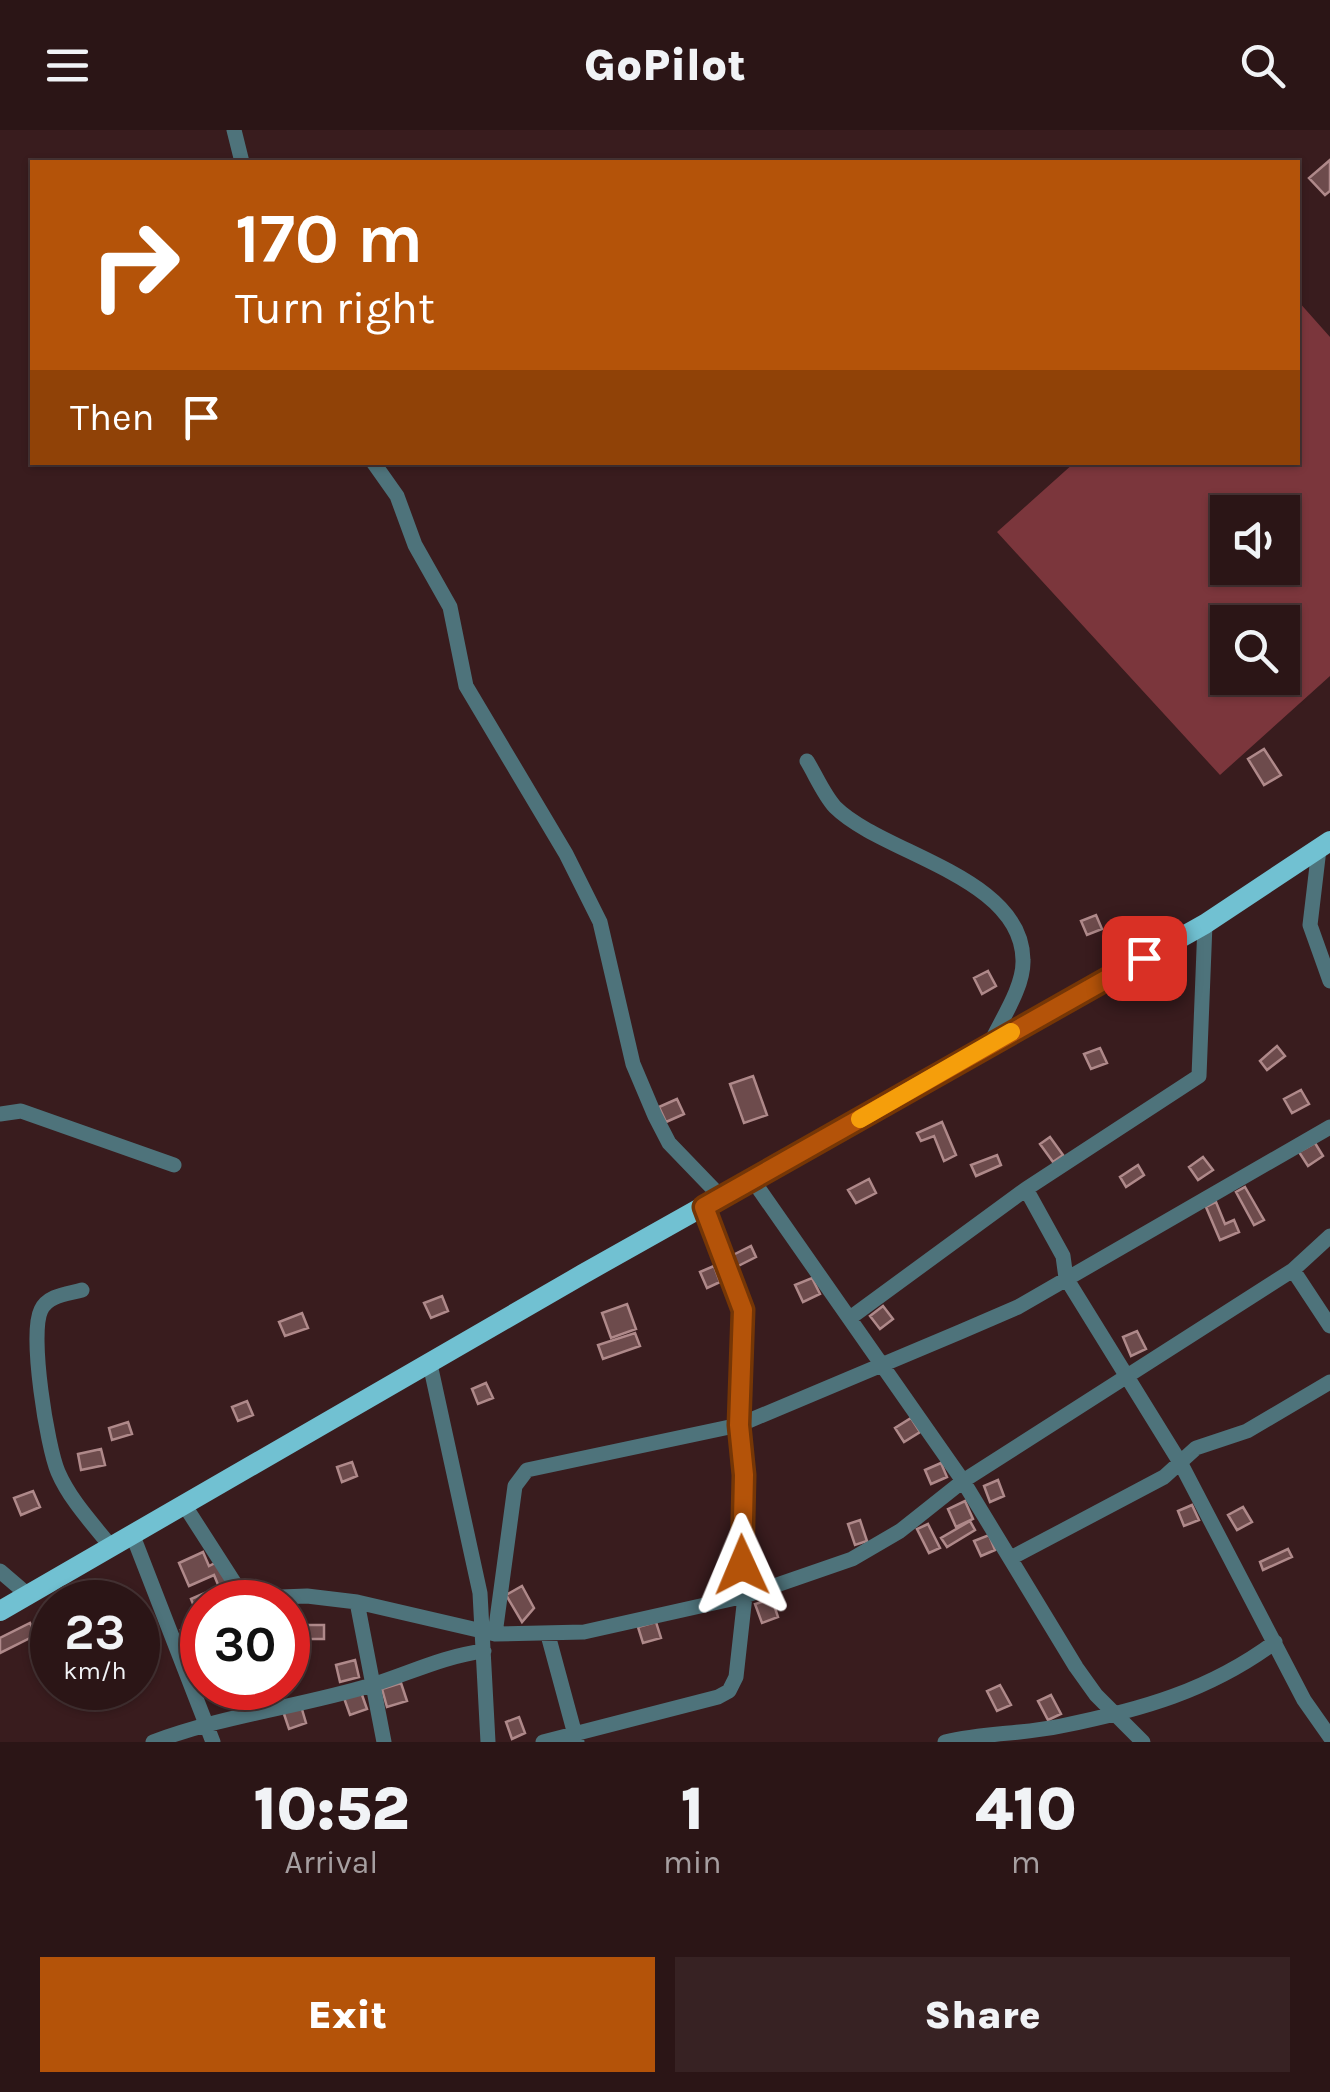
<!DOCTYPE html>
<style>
body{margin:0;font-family:Karla,sans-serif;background:#372223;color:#f1f3f6;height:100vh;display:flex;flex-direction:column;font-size:38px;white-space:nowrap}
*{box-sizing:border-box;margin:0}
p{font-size:32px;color:#a69fa1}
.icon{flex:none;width:55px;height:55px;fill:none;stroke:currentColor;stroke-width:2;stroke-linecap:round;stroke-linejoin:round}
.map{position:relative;height:1612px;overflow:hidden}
.details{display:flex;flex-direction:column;background:#2b1516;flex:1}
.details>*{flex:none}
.banner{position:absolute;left:30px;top:30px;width:1270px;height:305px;border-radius:0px;box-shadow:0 2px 8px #0004,0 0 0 2px #473435;background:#b45309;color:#fff;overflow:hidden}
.fabs{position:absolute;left:1210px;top:365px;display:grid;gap:20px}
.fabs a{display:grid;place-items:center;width:90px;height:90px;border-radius:0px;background:#2b1516;box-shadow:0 2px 8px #0004,0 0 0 2px #473435;font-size:50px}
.speed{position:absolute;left:30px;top:1450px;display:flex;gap:20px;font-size:50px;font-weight:700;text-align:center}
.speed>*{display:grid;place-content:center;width:130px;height:130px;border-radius:50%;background:#2b1516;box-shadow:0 2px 8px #0004,0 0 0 2px #473435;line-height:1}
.speed small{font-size:25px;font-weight:400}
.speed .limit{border:15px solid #d22;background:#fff;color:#111}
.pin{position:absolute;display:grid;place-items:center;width:85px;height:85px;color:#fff;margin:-42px;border-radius:20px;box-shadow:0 5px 15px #0006}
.me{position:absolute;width:110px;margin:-55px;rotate:359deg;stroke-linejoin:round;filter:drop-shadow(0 0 8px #0008)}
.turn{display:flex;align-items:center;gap:35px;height:210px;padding:0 40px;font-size:45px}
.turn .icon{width:130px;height:130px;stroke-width:2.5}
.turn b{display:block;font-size:70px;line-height:85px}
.then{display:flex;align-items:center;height:95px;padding:0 40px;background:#0003;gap:20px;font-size:38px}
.eta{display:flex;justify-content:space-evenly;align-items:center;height:170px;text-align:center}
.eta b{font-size:60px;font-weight:800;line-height:70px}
.primary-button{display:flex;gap:20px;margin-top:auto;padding:20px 40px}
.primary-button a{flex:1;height:115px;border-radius:0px;background:#b45309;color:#fff;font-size:40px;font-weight:800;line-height:115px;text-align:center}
.primary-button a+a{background:#372223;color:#f1f3f6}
header{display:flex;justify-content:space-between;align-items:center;height:130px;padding:0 40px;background:#2b1516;font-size:45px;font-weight:800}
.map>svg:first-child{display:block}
</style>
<header><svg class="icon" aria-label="menu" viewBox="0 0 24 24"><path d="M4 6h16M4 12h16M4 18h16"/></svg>GoPilot<svg class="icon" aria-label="search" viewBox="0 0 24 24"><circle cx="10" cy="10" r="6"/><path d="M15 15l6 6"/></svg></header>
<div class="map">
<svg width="1330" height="1612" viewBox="0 0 1330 1612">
<rect width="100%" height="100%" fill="#391c1e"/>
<path fill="#7b363c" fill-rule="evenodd" d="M 1298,171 L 1330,207 L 1330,546 L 1220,645 L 997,402 L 1074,333 L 1298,332 ZM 1228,382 L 1282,382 L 1282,438 L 1228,438 ZM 1228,492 L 1282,492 L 1282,548 L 1228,548 Z"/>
<path fill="#6d4b4c" stroke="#af898a" stroke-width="2.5" d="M 1330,30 L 1330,61 L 1325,65 L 1309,48 Z
M 1264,619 L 1281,645 L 1264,655 L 1248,629 Z
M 1096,785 L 1102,799 L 1087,805 L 1081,791 Z
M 988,841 L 996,856 L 982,864 L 974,848 Z
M 1277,916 L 1285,926 L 1267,940 L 1260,931 Z
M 1100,918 L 1107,933 L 1091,939 L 1084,924 Z
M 753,946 L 767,985 L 744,993 L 730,954 Z
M 1301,960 L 1309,974 L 1292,983 L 1284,969 Z
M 677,969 L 684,984 L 666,992 L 659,977 Z
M 942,992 L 956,1025 L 944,1031 L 934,1006 L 921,1011 L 917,1003 Z
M 1050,1007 L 1063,1025 L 1053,1032 L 1040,1014 Z
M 1315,1013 L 1323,1026 L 1308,1036 L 1299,1022 Z
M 997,1025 L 1001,1035 L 976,1046 L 971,1035 Z
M 1203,1027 L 1213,1040 L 1198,1050 L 1189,1037 Z
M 1138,1035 L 1144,1045 L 1126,1057 L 1120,1047 Z
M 869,1049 L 876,1063 L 856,1073 L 848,1060 Z
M 1245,1057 L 1264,1090 L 1254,1095 L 1236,1062 Z
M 1216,1072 L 1225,1094 L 1234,1090 L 1239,1102 L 1220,1110 L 1206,1077 Z
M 751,1116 L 756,1127 L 736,1137 L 731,1126 Z
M 714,1136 L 720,1152 L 707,1158 L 700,1142 Z
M 812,1148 L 820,1164 L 803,1172 L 795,1155 Z
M 442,1166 L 448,1181 L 431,1188 L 424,1173 Z
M 627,1174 L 636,1199 L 611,1208 L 602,1183 Z
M 883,1176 L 893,1189 L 880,1199 L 870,1186 Z
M 302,1183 L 308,1198 L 285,1206 L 279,1192 Z
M 1137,1201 L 1146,1219 L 1131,1226 L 1123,1207 Z
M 635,1203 L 640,1216 L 603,1229 L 598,1215 Z
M 486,1253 L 493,1268 L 478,1274 L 472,1259 Z
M 247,1271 L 253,1285 L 238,1291 L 232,1277 Z
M 911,1288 L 920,1302 L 904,1312 L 895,1298 Z
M 128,1292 L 132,1304 L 112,1310 L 109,1298 Z
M 101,1319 L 105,1335 L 81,1340 L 78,1324 Z
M 352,1332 L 357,1346 L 342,1352 L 337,1337 Z
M 941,1333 L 947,1347 L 931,1354 L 925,1340 Z
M 998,1350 L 1004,1366 L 990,1372 L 984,1356 Z
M 33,1361 L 40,1377 L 21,1385 L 14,1368 Z
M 965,1371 L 973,1389 L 956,1397 L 948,1379 Z
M 1192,1375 L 1199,1390 L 1184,1396 L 1178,1381 Z
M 1243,1377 L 1252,1392 L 1237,1400 L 1228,1385 Z
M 860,1390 L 867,1411 L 855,1415 L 848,1394 Z
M 970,1391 L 975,1400 L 947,1417 L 941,1408 Z
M 928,1394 L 940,1418 L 929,1423 L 917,1399 Z
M 989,1405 L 995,1420 L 981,1426 L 974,1411 Z
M 1288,1419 L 1292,1427 L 1263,1440 L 1260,1432 Z
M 203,1422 L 209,1436 L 219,1431 L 231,1458 L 201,1471 L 202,1517 L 191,1522 L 181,1500 L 200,1491 L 191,1469 L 219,1457 L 214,1445 L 189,1456 L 179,1433 Z
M 522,1456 L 534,1478 L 522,1492 L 506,1465 Z
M 772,1469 L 778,1487 L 762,1493 L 755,1474 Z
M 656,1492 L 661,1508 L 643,1513 L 638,1497 Z
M 30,1493 L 36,1505 L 0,1523 L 0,1508 Z
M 303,1495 L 324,1495 L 324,1509 L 303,1509 Z
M 355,1530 L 359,1547 L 340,1552 L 336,1535 Z
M 401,1553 L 407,1571 L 387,1577 L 382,1559 Z
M 1000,1555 L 1011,1575 L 997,1581 L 987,1561 Z
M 361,1562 L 367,1579 L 350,1585 L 344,1568 Z
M 1051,1565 L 1061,1584 L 1048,1590 L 1038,1571 Z
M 301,1576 L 306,1593 L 289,1599 L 283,1581 Z
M 519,1587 L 525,1603 L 512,1609 L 506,1592 Z"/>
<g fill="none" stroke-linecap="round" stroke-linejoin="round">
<path stroke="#4e737b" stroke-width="15" d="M 234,0 L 242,32
M 373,332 L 397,366 L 415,415 L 450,477 L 466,556 L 566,724 L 600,792 L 633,934 L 655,986 L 669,1013 L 722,1068
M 807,631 C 816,646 824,665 835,677 C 882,724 1022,746 1023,830 C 1024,857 1001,890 990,914
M 1319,719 L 1310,795 L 1330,851
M 0,984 L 21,981 L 174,1035
M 754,1052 L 963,1351 L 1076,1537 L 1096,1565 L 1143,1612
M 1026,1059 L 1063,1126 L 1066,1148 L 1181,1334 L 1304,1570 L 1330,1607
M 1293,1140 L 1330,1196
M 82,1160 C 68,1164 48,1165 41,1180 C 29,1204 47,1316 58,1342 C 70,1370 93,1394 112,1418
M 850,1188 L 1026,1059 L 1199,946 L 1205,794
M 430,1234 L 480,1463 L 488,1612
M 185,1376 L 239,1460 L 252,1468 L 307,1466 L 357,1472 L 495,1504 L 584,1502 L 745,1466 L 852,1429 L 900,1401 L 963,1351 L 1293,1140 L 1330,1106
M 133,1406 L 213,1612
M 1011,1428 L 1164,1347 L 1196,1318 L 1247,1301 L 1330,1252
M 0,1441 L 28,1465
M 357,1472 L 384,1612
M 495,1504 L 515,1356 L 527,1340 L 739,1295 L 960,1202 L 1018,1177 L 1330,997
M 548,1505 L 577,1612
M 153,1612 C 225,1585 299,1577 372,1555 C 410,1543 444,1526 484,1521
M 543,1612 L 718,1567 L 729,1561 L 736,1547 L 745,1466 L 740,1403 L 743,1181 L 704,1077
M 945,1612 C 983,1603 1023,1604 1061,1596 C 1140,1580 1209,1561 1275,1512"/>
<path stroke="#71c1d2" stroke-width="20" d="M 0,1481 L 583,1144 L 1205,794 L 1330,711"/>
</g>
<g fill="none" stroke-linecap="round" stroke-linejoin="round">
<defs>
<path id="route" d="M 742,1435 L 744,1345 L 739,1295 L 743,1180 L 704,1077 L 1144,828"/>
</defs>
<use href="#route" stroke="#753606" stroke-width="25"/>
<use href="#route" stroke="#b45309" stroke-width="18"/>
<path stroke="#f59e0b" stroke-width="18" d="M 860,989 L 1011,902"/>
</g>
</svg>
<div class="fabs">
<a><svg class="icon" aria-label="sound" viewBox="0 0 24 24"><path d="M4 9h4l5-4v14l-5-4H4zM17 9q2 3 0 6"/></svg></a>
<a><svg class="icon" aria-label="search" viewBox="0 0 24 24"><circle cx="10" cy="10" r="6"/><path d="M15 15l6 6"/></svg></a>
</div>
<div class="speed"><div>23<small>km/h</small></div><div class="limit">30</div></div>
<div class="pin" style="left:1144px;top:828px;background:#d93025"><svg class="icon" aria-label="arrive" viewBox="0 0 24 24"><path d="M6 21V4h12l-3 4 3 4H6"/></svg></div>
<svg class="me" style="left:742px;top:1435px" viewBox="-20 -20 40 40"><path d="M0-17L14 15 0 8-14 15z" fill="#b45309" stroke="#fff" stroke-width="4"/></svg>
<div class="banner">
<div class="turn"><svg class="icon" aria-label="right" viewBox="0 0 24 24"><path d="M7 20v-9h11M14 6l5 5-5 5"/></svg><div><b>170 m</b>Turn right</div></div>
<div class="then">Then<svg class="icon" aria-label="arrive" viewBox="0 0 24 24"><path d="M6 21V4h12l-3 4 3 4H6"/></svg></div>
</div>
</div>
<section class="details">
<div class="eta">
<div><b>10:52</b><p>Arrival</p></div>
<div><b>1</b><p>min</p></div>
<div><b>410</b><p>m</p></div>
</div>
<div class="primary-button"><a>Exit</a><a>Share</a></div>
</section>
